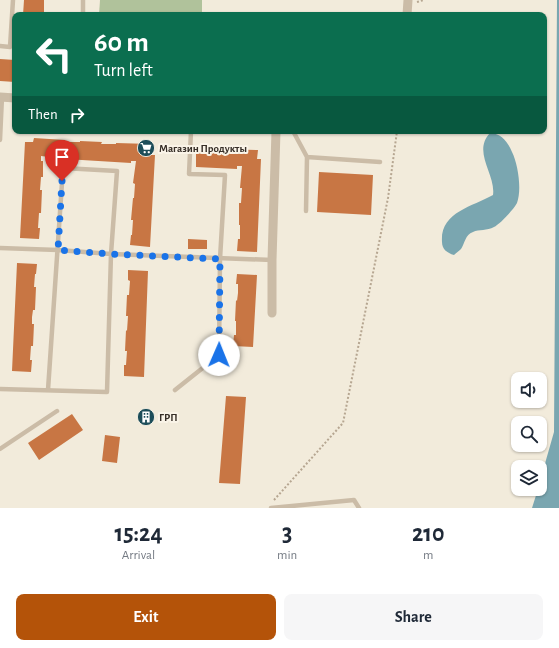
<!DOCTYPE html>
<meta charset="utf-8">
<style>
body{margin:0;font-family:"Alegreya Sans",sans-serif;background:#f6f6f7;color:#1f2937;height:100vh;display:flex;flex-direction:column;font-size:15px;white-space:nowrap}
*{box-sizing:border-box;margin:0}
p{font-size:13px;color:#747a83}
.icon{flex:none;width:22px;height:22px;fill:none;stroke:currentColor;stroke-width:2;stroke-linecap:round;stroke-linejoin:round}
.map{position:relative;height:508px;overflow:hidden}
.panel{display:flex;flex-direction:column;background:#fff;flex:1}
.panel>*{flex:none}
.hud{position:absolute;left:12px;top:12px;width:535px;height:122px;border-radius:8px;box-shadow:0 1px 3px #0004;background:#0b6e4f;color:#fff;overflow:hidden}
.fabs{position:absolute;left:511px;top:372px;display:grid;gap:8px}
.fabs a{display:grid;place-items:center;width:36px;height:36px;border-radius:8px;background:#fff;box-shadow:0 1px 3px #0004;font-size:20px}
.pin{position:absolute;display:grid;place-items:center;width:34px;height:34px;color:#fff;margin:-41px -17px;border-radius:50% 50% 50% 0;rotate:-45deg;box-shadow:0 0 4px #0007}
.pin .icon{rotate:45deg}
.me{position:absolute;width:44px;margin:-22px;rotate:1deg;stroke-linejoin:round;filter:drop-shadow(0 0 3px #0008)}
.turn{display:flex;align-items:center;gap:14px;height:84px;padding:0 16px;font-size:18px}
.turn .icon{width:52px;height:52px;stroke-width:2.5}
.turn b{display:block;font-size:28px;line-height:34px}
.then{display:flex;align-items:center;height:38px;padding:0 16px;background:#0003;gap:8px;font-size:15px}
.eta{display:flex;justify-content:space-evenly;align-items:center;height:68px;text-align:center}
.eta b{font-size:24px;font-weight:700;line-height:28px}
.cta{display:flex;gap:8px;margin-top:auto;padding:8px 16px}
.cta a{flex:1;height:46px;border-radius:8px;background:#b45309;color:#fff;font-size:16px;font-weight:700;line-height:46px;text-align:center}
.cta a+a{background:#f6f6f7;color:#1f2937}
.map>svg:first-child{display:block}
</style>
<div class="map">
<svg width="559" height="508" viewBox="0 0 559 508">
<rect width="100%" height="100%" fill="#f2ebdb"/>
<path fill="#b0c29b" d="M 100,0 L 202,0 L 202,15 L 99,15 Z"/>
<path fill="#7aa6b0" d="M 557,0 L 559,0 L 559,508 L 532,508 L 538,489 L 540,489 L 540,481 L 554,432 Z
M 490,133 C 501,133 508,142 512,152 C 518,164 522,190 517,203 C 514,209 500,224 494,227 C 487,231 479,229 473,232 C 465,235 465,243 461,249 C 459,251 456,253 454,255 C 447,253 442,249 442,242 C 440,212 472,207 493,195 C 496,174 472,152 490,133 Z"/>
<path fill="#c87644" d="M 24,0 L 44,0 L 44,15 L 23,15 Z
M 0,59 L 15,60 L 15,82 L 0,81 Z
M 34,138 L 65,140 L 65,142 L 80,142 L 80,141 L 102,142 L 101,144 L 116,144 L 116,143 L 151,144 L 150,155 L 155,155 L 150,247 L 130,245 L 131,235 L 132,235 L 133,220 L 131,220 L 133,198 L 134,198 L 135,184 L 133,183 L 136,161 L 131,161 L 131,163 L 49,158 L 49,157 L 41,156 L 41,161 L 43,161 L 43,177 L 41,177 L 40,190 L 42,190 L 41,213 L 39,213 L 38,228 L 40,228 L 39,239 L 20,238 L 25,142 L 33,142 Z
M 196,148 L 208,148 L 208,150 L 222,151 L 223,149 L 258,150 L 257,159 L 261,159 L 257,252 L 237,251 L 238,239 L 240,239 L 240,225 L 239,225 L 239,203 L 241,203 L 242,188 L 240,188 L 242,166 L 237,166 L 237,169 L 196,167 Z
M 319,172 L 373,175 L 371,215 L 317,212 Z
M 188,239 L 207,240 L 207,249 L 188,249 Z
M 17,263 L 37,264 L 36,274 L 35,274 L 34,287 L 36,287 L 35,310 L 33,310 L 32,317 L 32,324 L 34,324 L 33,346 L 31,346 L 30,360 L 32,360 L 31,372 L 12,371 Z
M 128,270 L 148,271 L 144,377 L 124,376 L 124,365 L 126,365 L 127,351 L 125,351 L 126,330 L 127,331 L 128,316 L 126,316 L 127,295 L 129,295 L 130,281 L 128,280 Z
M 237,274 L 257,275 L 253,347 L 233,346 L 234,335 L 236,335 L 236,321 L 235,321 L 236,300 L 237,301 L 238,293 L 238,284 L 236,284 Z
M 226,396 L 246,397 L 240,484 L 219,483 Z
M 149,412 L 149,421 L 143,421 L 143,413 Z
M 72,414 L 83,430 L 39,460 L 28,443 Z
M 105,435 L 120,437 L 117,463 L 102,461 Z"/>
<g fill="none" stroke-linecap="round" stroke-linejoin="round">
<path stroke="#b6a691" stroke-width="2" stroke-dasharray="2 2" stroke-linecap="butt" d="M 417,2 L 424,0
M 274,500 L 343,423 L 388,198 L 397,131"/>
<path stroke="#cbbca7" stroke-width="4.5" d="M 83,15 L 83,0
M 0,46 L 10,47 L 13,0
M 293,131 L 307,157 L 380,162
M 0,140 L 2,97
M 306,211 L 307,157
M 0,248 L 58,250 L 111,254 L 272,260
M 0,389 L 107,392 L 111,254 L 117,171 L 63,168 L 48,390
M 175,390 L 219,355 L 220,259 L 225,175 L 189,174 L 191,131
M 0,449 L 57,411
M 271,508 L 354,500 L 359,508"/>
<path stroke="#cbbca7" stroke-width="9" d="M 407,15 L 408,0
M 0,97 L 15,98
M 272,313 L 272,260 L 276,131"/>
</g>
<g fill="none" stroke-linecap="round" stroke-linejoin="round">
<path stroke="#1a73e8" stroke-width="7" stroke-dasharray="0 12.6" d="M 62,181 L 58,250 L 111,254 L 220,259 L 219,355"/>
</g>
<defs>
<symbol id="supermarket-disc" viewBox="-11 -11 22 22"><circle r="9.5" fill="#1d4d59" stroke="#faf4e8"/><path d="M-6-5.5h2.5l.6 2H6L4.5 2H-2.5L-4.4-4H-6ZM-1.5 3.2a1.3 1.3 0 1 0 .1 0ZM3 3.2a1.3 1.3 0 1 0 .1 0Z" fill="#fff"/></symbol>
<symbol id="building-disc" viewBox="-11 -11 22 22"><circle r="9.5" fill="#1d4d59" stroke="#faf4e8"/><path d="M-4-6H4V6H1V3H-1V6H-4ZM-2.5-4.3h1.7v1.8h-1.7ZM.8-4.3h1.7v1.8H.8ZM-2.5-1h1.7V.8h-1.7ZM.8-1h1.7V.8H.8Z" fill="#fff"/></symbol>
</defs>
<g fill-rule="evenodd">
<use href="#supermarket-disc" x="136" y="138" width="20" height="20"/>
<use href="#building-disc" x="136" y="407" width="20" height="20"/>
</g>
<g text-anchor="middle" stroke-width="4" stroke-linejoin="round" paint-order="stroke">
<g font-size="11" font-weight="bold" fill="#372f28" stroke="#faf4e8" text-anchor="start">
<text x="159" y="152">Магазин Продукты</text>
<text x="159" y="421">ГРП</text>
</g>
</g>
</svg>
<div class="fabs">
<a><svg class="icon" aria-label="sound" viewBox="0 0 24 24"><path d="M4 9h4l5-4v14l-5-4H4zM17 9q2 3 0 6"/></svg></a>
<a><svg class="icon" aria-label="search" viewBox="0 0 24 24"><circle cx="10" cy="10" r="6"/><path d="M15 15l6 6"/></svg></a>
<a><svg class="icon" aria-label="layers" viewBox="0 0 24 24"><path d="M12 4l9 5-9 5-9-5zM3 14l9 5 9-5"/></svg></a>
</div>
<div class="pin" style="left:62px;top:181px;background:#d93025"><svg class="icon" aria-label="arrive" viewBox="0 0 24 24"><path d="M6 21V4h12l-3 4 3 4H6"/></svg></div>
<svg class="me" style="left:219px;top:355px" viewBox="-20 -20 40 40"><circle r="19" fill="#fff"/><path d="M0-13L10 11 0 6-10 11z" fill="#1a73e8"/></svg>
<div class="hud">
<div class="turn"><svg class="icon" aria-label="left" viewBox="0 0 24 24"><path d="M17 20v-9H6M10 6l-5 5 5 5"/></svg><div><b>60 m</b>Turn left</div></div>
<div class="then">Then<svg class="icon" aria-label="right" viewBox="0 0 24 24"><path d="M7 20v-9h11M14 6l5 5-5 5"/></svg></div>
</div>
</div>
<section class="panel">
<div class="eta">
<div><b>15:24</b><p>Arrival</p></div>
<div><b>3</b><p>min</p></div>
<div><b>210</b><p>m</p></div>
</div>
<div class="cta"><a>Exit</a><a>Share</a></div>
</section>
